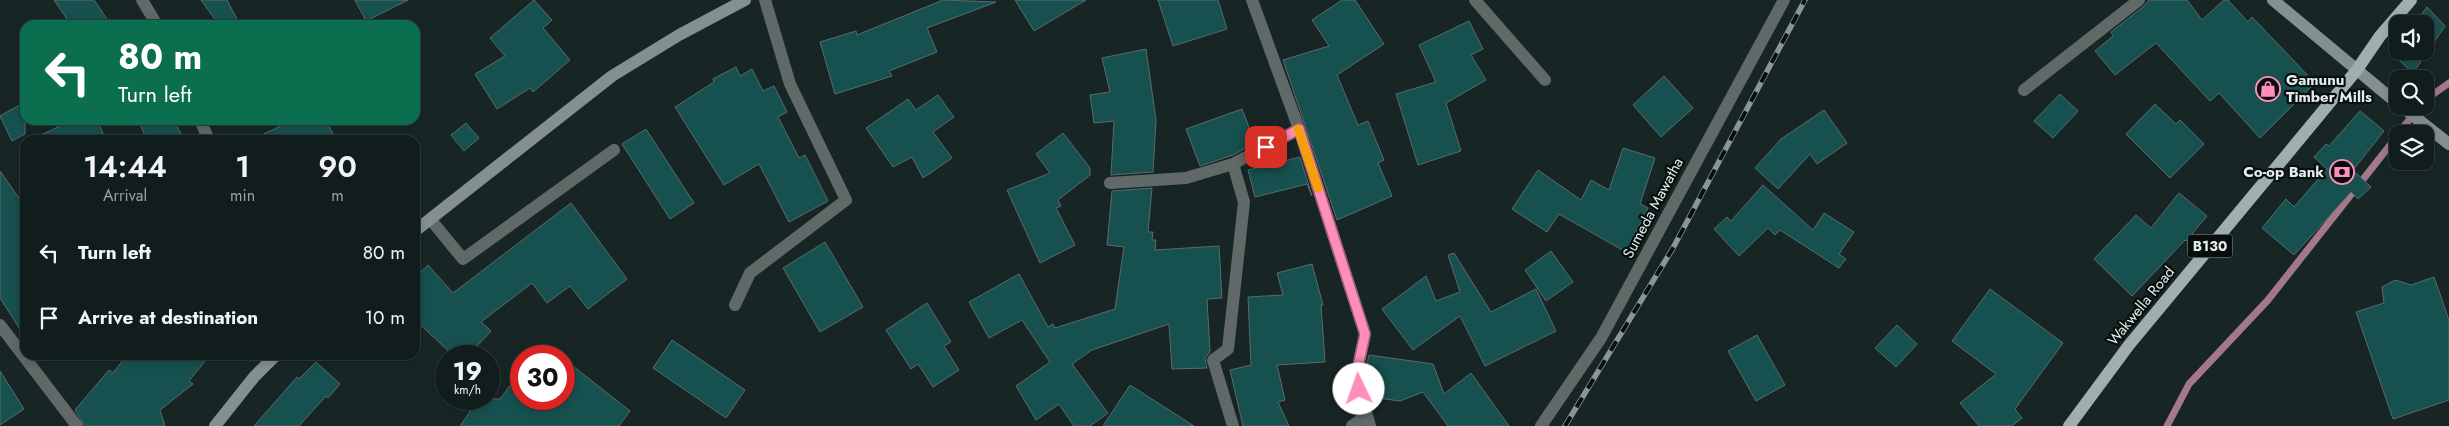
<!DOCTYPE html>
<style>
body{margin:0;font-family:Jost,sans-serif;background:#1a2525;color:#f1f3f6;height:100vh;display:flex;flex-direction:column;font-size:19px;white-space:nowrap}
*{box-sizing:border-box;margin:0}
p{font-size:16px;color:#9ca1a3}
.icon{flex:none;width:28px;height:28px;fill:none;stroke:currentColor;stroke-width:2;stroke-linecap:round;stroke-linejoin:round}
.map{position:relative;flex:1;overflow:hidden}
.sheet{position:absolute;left:20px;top:135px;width:400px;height:225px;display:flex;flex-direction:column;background:#111c1c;border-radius:15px;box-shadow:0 2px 8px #0003,0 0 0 1px #303a3b}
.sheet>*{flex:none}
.hud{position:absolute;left:20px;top:20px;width:400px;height:105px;border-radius:15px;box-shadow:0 2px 8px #0003,0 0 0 1px #303a3b;background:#0b6e4f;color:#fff;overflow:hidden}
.tools{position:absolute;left:2389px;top:15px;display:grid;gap:10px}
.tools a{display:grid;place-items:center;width:45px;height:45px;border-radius:10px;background:#111c1c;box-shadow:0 2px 8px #0003,0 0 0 1px #303a3b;font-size:25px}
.speed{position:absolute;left:435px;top:345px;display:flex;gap:10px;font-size:25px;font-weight:700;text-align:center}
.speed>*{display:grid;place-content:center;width:65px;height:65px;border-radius:50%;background:#111c1c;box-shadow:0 2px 8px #0003,0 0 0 1px #303a3b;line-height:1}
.speed small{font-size:12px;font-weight:400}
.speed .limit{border:8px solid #d22;background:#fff;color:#111}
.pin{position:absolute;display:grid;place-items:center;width:42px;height:42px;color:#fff;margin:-21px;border-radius:10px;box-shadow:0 2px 8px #0006}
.me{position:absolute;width:55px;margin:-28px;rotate:357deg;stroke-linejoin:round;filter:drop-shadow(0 0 4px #0008)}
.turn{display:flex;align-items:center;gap:18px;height:105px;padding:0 15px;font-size:22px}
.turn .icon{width:65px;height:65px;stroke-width:2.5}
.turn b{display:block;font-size:35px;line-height:42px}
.eta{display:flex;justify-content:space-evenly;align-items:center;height:85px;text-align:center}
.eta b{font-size:30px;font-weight:600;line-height:35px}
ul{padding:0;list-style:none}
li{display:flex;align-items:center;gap:15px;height:65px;padding:0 15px}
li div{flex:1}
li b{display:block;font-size:19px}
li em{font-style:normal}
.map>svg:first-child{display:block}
</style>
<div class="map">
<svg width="2449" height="426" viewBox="0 0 2449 426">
<rect width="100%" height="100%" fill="#172625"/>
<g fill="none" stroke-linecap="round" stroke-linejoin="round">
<path stroke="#a5778b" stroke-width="7" d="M 2425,100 L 2449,83
M 2398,134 L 2420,106
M 2167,426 L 2189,384 L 2268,300 L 2398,135"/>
</g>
<path fill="#16514f" stroke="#5a6b6a" d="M 54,0 L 94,0 L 111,25 L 71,25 Z
M 201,0 L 227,0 L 240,25 L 219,25 Z
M 355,0 L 408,0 L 366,21 Z
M 534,0 L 552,20 L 543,28 L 570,60 L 533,92 L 530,88 L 497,109 L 475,74 L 505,56 L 490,38 Z
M 943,0 L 996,2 L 927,28 L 937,52 L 889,71 L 892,76 L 835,94 L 820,42 L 856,31 L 857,35 Z
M 1015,0 L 1086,0 L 1034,31 Z
M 1158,0 L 1218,0 L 1227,29 L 1173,46 Z
M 1342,0 L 1355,0 L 1384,44 L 1337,75 L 1358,125 L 1368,121 L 1384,160 L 1378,163 L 1392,196 L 1337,220 L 1283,60 L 1329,46 L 1312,20 Z
M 2149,0 L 2187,0 L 2202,20 L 2224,0 L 2228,0 L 2248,22 L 2252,17 L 2315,83 L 2260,138 L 2219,93 L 2210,101 L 2156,43 L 2115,75 L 2095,51 L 2113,36 L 2111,32 L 2144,6 Z
M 2427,7 L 2445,26 L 2413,73 L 2391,53 L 2398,44 L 2398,51 L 2425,51 L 2425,24 L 2414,24 Z
M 1469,21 L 1483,49 L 1471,55 L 1486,80 L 1446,103 L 1461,151 L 1418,165 L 1396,94 L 1436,82 L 1419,45 Z
M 1146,49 L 1156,120 L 1153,172 L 1111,175 L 1114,121 L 1094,123 L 1090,95 L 1110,92 L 1102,58 Z
M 736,67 L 740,76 L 752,69 L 763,91 L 774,86 L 787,112 L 778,117 L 799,158 L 805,155 L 828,201 L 789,222 L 759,164 L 724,185 L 675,107 L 714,82 L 713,79 Z
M 1664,76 L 1693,108 L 1661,137 L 1633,105 Z
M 2060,94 L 2078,111 L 2053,138 L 2034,121 Z
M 938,95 L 954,117 L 933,132 L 952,158 L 923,178 L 912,157 L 893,167 L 866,128 L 908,99 L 916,110 Z
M 25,102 L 25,134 L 12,141 L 0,116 Z
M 2155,104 L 2176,124 L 2180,120 L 2204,144 L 2170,178 L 2126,134 Z
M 1242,109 L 1255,143 L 1233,155 L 1200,166 L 1186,129 Z
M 1824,110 L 1847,143 L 1817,164 L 1810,154 L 1778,189 L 1755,168 L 1781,139 Z
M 2360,111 L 2384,131 L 2353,170 L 2371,187 L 2358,199 L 2351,192 L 2294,255 L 2262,228 L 2286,199 L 2294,207 L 2327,169 L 2314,157 L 2326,144 L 2329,146 Z
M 72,120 L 97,120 L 106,140 L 31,140 Z
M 138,120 L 174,120 L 184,140 L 147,140 Z
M 293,120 L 326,120 L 336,140 L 251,140 Z
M 466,123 L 479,138 L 464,151 L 451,135 Z
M 646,129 L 694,203 L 670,219 L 622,144 Z
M 1063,133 L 1090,168 L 1090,175 L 1058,200 L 1061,206 L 1056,208 L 1075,245 L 1040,263 L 1007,190 L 1050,173 L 1036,154 Z
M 1623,148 L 1655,158 L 1640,204 L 1648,208 L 1626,252 L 1559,214 L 1547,232 L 1512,209 L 1538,170 L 1581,200 L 1591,180 L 1609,190 Z
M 1300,157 L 1312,196 L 1307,184 L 1255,197 L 1248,170 Z
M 0,171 L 25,207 L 25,337 L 0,298 Z
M 1763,185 L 1813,230 L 1824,213 L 1854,232 L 1839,254 L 1846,259 L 1839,268 L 1780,230 L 1775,235 L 1768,228 L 1739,256 L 1714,229 L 1727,217 L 1731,221 Z
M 1152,188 L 1148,232 L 1153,232 L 1152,240 L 1156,240 L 1155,250 L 1219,246 L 1222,298 L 1207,299 L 1210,352 L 1205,358 L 1207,368 L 1172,369 L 1169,324 L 1092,350 L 1072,364 L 1108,413 L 1090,426 L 1074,426 L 1059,404 L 1036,420 L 1016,386 L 1050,362 L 1022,320 L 989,338 L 969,302 L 1019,274 L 1048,327 L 1053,324 L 1055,328 L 1115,309 L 1124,247 L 1107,245 L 1112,191 Z
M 2179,193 L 2207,216 L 2186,241 L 2185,240 L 2132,296 L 2094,259 L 2136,215 L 2151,228 Z
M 571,203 L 627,279 L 588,309 L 570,286 L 547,303 L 532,283 L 481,322 L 491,331 L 468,356 L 454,356 L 415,320 L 415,277 L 428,265 L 453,293 Z
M 825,242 L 863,307 L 820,332 L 783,268 Z
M 1551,251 L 1573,282 L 1546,301 L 1525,270 Z
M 1454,253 L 1491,312 L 1536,289 L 1556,331 L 1485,366 L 1460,316 L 1413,350 L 1382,309 L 1426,276 L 1436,301 L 1460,292 L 1448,255 Z
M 1312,264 L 1323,305 L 1321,305 L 1325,362 L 1277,365 L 1285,400 L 1278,402 L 1289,426 L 1243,426 L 1230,370 L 1251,365 L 1248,297 L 1283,295 L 1277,273 Z
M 2434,277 L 2449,320 L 2449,400 L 2393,419 L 2356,312 L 2384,303 L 2382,287 L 2395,280 L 2411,285 Z
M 1990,289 L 2063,343 L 2015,409 L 2022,418 L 2012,426 L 1979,426 L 1960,403 L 1996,374 L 1952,341 Z
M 927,303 L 951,342 L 944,346 L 959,370 L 933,387 L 918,364 L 911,369 L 886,330 Z
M 1897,325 L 1917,344 L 1896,367 L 1875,348 Z
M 1757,335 L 1785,385 L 1756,401 L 1728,351 Z
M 672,340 L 745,390 L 726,418 L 653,368 Z
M 127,355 L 210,355 L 189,381 L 193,384 L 160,410 L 165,426 L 85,426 L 75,410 L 109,370 L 113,373 Z
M 1369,355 L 1433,364 L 1444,394 L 1471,373 L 1509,426 L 1448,426 L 1423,392 L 1400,401 L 1370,397 L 1364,376 Z
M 564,359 L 630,411 L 619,426 L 460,426 L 470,412 L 453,399 L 500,399 L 521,371 L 521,399 L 564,399 Z
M 316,362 L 340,384 L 328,398 L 326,396 L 299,426 L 254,426 L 297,377 L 299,379 Z
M 0,371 L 24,409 L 0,425 Z
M 1130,385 L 1194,426 L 1103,426 Z"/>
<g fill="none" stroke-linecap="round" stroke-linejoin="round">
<path stroke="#616868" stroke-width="12" d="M 431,220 L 463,259 L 614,150
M 735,305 L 750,273 L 846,200 L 790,84 L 765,0"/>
<path stroke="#616868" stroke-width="12" d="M 142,0 L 157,25
M 1252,0 L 1299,129 L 1365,334 L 1356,376 L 1370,426
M 1475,0 L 1545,80
M 2024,90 L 2139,0
M 200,120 L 209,140
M 1110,183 L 1186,178 L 1233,164 L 1299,129
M 0,325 L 77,426
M 1233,426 L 1213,360 L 1228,349 L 1244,202 L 1233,164
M 1352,426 L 1366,416
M 1541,426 L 1601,338 L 1784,0"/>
<path stroke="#84908f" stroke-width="12" d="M 2273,0 L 2398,104
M 2401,106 L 2449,144
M 415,231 L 612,76 L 679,35 L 745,0
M 215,426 L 254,377 L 276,355"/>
<path stroke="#9fafae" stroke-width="12" d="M 2069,426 L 2129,345 L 2356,71 L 2380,36 L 2411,0"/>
<defs>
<path id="rail" d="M 1565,426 L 1673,248 L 1805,0"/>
</defs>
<use href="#rail" stroke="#8a9695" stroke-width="5.5"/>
<use href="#rail" stroke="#070e0d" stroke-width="4" stroke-dasharray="11" stroke-linecap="butt"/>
</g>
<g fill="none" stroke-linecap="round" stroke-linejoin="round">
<defs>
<path id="route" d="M 1266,147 L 1299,129 L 1365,334 L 1356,376 L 1359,389"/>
</defs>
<use href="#route" stroke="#a65c79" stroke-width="12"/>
<use href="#route" stroke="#ff8eba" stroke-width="9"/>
<path stroke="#f59e0b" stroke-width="9" d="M 1298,129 L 1318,188"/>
</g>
<defs>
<symbol id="shop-ring" viewBox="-11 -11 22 22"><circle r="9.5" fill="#070e0d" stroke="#ff8eba" stroke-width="1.5"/><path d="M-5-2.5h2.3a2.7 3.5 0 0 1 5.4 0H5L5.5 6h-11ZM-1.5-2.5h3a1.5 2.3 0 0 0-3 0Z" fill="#ff8eba"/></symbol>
<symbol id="bank-ring" viewBox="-11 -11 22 22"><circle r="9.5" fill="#070e0d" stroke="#ff8eba" stroke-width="1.5"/><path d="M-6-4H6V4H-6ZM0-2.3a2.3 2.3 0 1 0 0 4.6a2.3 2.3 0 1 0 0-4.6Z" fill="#ff8eba"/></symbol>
</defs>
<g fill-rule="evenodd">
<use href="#shop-ring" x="2254" y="75" width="28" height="28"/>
<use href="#bank-ring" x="2328" y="158" width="28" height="28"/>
</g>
<g text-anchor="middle" stroke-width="4.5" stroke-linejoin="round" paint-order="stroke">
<rect fill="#070e0d" stroke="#a1aaa9" stroke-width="1" x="2187.5" y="234.5" width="45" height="23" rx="4"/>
<g font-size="14" font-weight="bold" fill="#e3edec">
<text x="2210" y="251">B130</text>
</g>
<g font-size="15" font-weight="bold" fill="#e3edec" stroke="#070e0d" text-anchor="start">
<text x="2286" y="85">Gamunu<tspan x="2286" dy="17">Timber Mills</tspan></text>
<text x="2324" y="177" text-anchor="end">Co-op Bank</text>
</g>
<g font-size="15" fill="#e3edec" stroke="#070e0d">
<text transform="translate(1653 208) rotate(-62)" y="5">Sumeda Mawatha</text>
<text transform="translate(2141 306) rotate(-51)" y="5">Wakwella Road</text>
</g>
</g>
</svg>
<div class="tools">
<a><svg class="icon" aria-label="sound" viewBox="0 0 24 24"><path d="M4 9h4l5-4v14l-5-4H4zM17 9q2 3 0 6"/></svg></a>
<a><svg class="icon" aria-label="search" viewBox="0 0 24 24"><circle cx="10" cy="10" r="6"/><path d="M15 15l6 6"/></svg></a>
<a><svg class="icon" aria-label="layers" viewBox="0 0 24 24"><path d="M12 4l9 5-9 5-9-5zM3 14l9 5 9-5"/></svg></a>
</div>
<div class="speed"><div>19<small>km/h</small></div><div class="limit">30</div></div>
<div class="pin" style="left:1266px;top:147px;background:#d93025"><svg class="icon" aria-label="arrive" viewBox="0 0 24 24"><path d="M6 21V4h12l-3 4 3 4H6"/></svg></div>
<svg class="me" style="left:1359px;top:389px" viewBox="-20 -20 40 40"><circle r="19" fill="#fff"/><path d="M0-13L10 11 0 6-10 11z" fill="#ff8eba"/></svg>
<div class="hud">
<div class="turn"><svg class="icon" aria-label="left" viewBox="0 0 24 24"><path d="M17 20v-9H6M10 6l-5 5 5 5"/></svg><div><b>80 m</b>Turn left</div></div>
</div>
<section class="sheet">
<div class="eta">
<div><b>14:44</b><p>Arrival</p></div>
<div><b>1</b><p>min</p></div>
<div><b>90</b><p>m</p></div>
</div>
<ul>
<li><svg class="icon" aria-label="left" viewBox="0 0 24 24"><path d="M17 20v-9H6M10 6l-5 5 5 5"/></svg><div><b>Turn left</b></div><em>80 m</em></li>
<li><svg class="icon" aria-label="arrive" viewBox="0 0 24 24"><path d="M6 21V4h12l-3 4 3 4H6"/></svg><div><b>Arrive at destination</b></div><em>10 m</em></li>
</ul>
</section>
</div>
